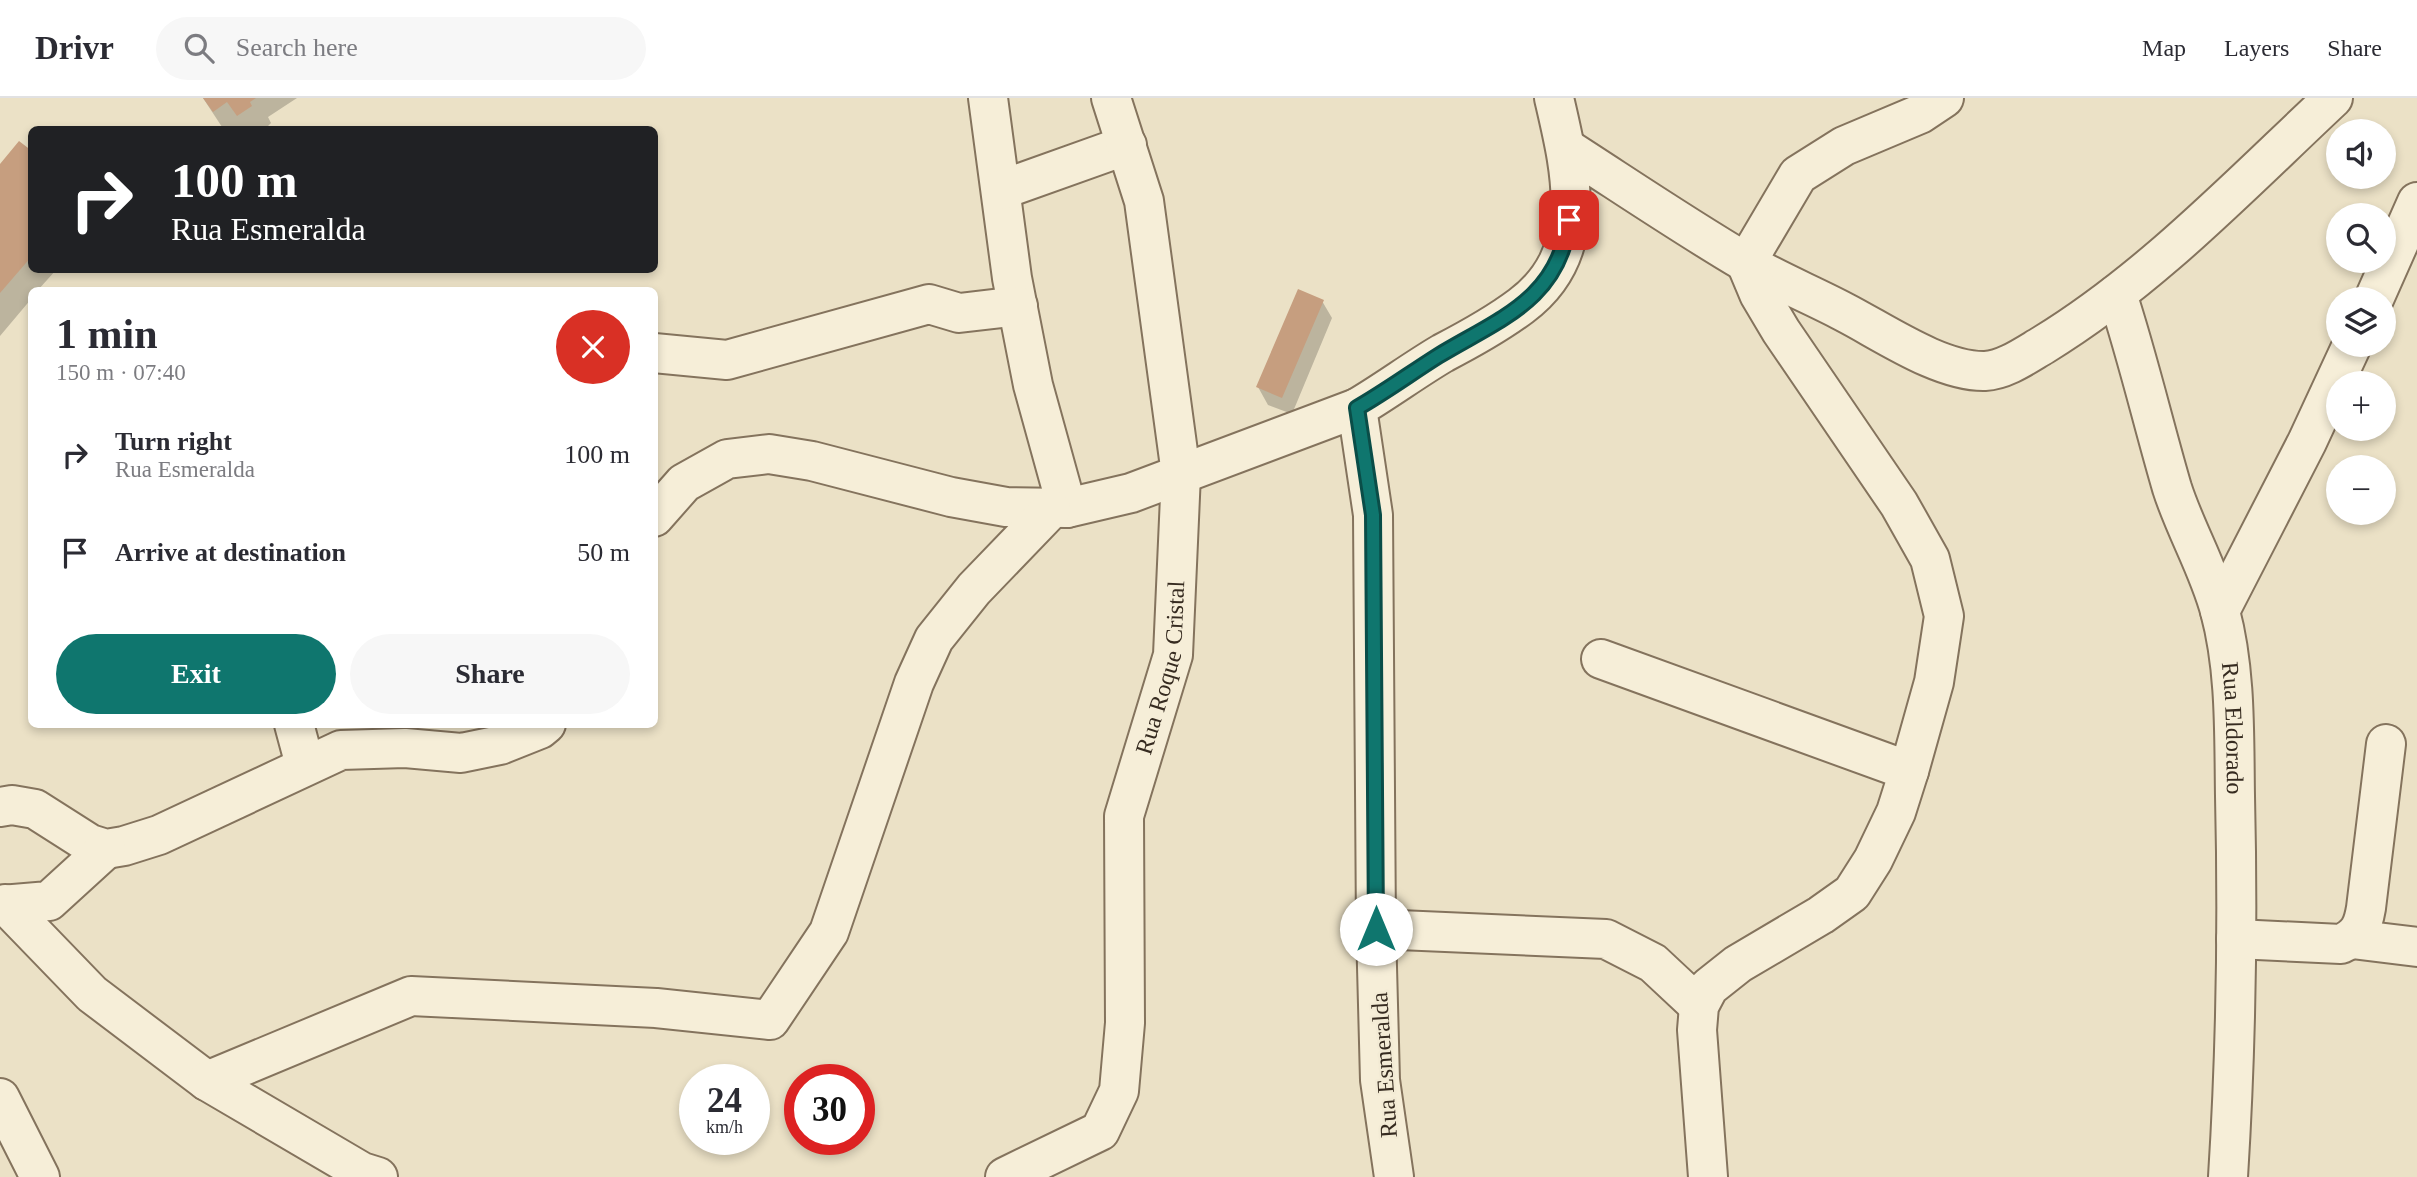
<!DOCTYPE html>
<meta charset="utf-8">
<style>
body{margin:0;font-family:"Times New Roman",serif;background:#f7f7f7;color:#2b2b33;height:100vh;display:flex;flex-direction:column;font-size:26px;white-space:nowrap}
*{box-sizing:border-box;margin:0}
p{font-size:23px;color:#7c7c81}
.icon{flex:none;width:38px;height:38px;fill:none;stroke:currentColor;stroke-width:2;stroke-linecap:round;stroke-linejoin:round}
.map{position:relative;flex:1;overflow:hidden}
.details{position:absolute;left:28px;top:189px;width:630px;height:441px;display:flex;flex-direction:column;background:#fff;border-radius:10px;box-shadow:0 4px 10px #0003}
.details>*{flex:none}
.top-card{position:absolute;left:28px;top:28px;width:630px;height:147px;border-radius:10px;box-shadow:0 4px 10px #0003;background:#202124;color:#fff;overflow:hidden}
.tools{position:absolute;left:2326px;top:21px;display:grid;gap:14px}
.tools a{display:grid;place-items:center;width:70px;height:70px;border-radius:50%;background:#fff;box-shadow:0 4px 10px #0003;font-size:35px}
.speed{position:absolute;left:679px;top:966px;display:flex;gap:14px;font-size:35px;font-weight:700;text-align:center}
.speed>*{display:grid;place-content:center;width:91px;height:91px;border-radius:50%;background:#fff;box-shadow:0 4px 10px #0003;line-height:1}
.speed small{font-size:18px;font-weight:400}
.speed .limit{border:10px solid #d22;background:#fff;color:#111}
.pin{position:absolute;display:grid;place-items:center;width:60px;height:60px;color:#fff;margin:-30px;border-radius:14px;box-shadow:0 4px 10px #0006}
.me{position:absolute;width:77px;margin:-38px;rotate:0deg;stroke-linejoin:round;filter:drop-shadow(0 0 5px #0008)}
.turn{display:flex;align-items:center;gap:24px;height:147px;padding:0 28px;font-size:32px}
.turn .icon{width:91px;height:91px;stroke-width:2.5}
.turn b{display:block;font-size:49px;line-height:60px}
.round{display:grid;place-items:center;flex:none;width:74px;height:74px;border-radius:37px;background:#f7f7f7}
.overview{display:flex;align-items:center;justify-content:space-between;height:119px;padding:0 28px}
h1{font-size:42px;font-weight:800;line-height:52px}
.primary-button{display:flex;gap:14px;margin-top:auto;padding:14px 28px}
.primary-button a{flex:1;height:80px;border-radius:42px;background:#0f766e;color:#fff;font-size:28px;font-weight:800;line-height:80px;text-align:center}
.primary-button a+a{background:#f7f7f7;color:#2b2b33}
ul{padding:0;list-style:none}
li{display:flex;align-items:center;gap:21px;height:98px;padding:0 28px}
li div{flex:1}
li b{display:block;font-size:26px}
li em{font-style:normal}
header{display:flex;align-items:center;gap:42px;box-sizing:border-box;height:98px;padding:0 35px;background:#fff;border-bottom:2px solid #e1e1e2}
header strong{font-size:33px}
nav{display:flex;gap:38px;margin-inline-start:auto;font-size:24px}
.search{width:490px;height:63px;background:#f7f7f7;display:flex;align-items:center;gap:18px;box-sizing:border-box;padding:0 24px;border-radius:38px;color:#7c7c81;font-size:26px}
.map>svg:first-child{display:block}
</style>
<header>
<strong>Drivr</strong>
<div class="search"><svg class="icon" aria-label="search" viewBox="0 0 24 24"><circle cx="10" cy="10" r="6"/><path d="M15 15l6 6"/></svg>Search here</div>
<nav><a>Map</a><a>Layers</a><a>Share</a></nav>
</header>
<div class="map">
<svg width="2417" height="1079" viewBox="0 0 2417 1079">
<rect width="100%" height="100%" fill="#ebe1c6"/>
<path fill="#0003" d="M 203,0 L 297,0 L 268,19 L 271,25 L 264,32 L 245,32 L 243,28 L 238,32 L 224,32 Z
M 32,55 L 32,172 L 56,172 L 38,192 L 32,192 L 32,200 L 0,238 L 0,68 Z
M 1322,203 L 1332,220 L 1292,316 L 1268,307 L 1258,289 Z"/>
<path fill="#c69e7f" d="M 203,0 L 256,0 L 250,4 L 252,8 L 237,18 L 227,4 L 213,14 Z
M 19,43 L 32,53 L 32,158 L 0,195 L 0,66 Z
M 1298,191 L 1324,202 L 1282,300 L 1256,289 Z"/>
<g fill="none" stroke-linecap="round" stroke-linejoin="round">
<defs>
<g id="minor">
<path d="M 988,0 L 1012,180 L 1033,287 L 1067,410"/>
<path d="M 1566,50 C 1625,88 1684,128 1745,164 C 1777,183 1812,197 1844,214 C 1883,234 1940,274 1985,273 C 2005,272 2026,257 2043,247 C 2151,181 2241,86 2333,0"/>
<path d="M 1001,92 L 1127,47"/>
<path id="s1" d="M 2117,196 C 2138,260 2153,325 2172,390 C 2185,431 2209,471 2220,513 C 2236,572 2234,637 2235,698 C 2238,824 2236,952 2228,1079"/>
<path d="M 2374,201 L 2417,104"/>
<path d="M 654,255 L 727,262 L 929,206 L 959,215 L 1018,208"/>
<path d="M 654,419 L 684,385 L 727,361 L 769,356 L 812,363 L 951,399 L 1006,409 L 1067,410 L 1131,395 L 1357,310"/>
<path d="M 2220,513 L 2307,344 L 2352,247"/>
<path d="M 1601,561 L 1909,673"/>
<path d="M 294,626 L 305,667"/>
<path d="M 0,709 L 12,707 L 35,711 L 90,746 L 106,751 L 124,748 L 159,737 L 341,652 L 405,650 L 461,655 L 500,647 L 540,631 L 546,626"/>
<path d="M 5,806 L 92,896 L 207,983 L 362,1074 L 378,1079"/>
<path d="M 0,807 L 49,803 L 106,751"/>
<path d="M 1376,831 L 1606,841 L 1653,865 L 1699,908"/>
<path d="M 2236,841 L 2341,846 C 2359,838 2363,828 2366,810 L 2386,646"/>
<path d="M 2352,841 L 2417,849"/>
<path d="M 207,983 L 411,898 L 656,910 L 770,922 L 829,834 L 914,585 L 934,541 L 974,491 L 1051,411"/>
<path d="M 0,1000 L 40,1079"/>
<path id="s2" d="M 1005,1079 L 1100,1033 L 1119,993 L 1125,925 L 1124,718 L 1173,557 L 1181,376 L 1144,103 L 1111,0"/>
<path d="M 1394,1079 L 1380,982 L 1376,831 L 1373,417 L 1357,310 C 1386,293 1414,272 1443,255 C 1470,241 1497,226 1521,208 C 1592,155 1571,73 1554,0"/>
<path d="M 1708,1079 L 1697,932 L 1699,908 L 1709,889 L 1738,866 L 1821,817 L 1852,795 L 1873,762 L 1896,714 L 1909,673 L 1934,584 L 1944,518 L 1930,461 L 1899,406 L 1781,233 L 1759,196 L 1746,165 L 1798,77 L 1844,48 L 1920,16 L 1944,0"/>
</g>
</defs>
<use href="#minor" stroke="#84735d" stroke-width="42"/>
<use href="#minor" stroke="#f6eed8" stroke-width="38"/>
</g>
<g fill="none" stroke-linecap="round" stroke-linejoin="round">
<defs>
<path id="route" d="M 1376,831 L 1373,417 L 1357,310 C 1385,294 1411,275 1438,258 C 1499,221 1559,202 1569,122"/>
</defs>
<use href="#route" stroke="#0a4d48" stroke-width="18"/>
<use href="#route" stroke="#0f766e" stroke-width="12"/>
</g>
<g text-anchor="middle" stroke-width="5" stroke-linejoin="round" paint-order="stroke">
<g font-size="24" fill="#362b20" stroke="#f3ebd5">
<text dy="8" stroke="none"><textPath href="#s2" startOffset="579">Rua Roque Cristal</textPath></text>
<text dy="8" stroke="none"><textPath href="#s1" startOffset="452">Rua Eldorado</textPath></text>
<text transform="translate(1384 967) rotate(-94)" y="8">Rua Esmeralda</text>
</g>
</g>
</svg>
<div class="tools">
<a><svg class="icon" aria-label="sound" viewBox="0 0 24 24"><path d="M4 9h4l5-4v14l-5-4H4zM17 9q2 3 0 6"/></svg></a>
<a><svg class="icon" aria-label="search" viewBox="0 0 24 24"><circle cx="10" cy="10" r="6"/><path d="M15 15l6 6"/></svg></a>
<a><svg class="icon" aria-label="layers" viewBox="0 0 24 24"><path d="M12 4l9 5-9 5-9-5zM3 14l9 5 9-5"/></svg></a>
<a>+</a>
<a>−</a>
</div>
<div class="speed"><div>24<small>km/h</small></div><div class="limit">30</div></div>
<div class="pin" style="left:1569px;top:122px;background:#d93025"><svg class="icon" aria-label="arrive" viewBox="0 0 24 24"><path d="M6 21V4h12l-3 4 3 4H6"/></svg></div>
<svg class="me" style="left:1376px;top:831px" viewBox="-20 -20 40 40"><circle r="19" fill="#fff"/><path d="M0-13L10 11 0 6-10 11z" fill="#0f766e"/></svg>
<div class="top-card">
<div class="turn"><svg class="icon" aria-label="right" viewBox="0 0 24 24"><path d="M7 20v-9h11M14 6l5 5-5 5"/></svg><div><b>100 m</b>Rua Esmeralda</div></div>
</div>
<section class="details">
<div class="overview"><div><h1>1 min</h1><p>150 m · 07:40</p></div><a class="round" style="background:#d93025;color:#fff"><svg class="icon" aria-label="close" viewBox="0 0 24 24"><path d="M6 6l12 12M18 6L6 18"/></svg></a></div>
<ul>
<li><svg class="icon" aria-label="right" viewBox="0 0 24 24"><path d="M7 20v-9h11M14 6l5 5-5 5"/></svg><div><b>Turn right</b><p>Rua Esmeralda</p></div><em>100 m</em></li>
<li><svg class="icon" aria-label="arrive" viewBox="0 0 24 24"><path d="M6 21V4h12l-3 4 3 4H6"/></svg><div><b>Arrive at destination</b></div><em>50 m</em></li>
</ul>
<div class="primary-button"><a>Exit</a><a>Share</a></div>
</section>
</div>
